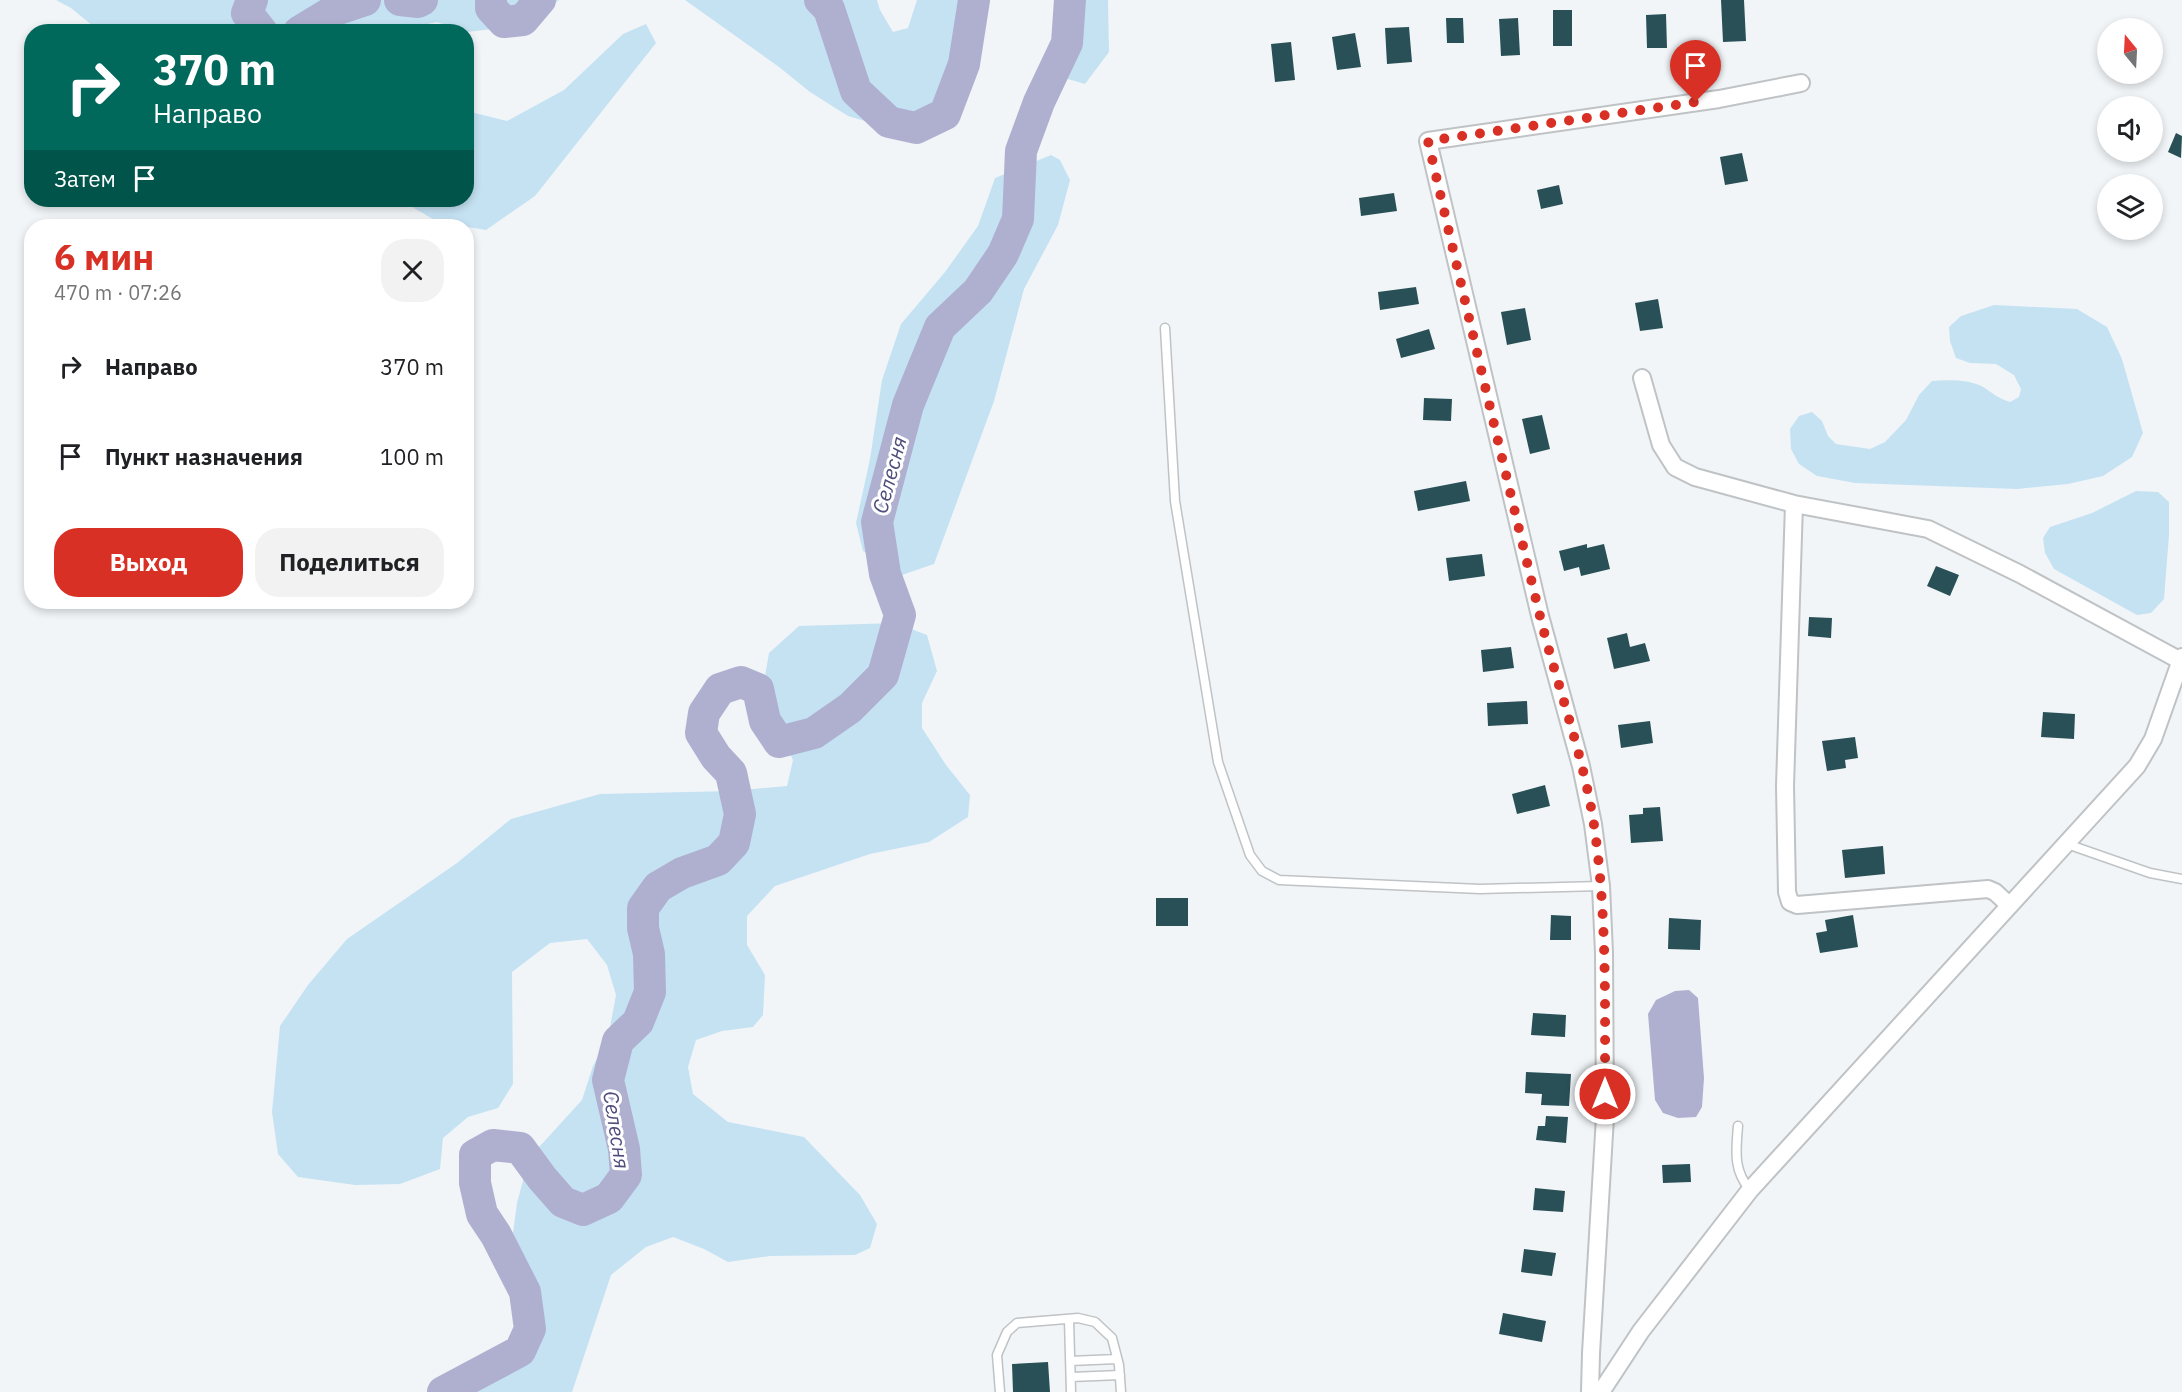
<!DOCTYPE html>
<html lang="ru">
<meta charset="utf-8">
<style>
body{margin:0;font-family:"IBM Plex Sans",sans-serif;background:#f2f2f2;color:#202124;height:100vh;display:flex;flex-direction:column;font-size:22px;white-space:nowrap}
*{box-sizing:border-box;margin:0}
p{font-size:20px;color:#757577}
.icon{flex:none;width:33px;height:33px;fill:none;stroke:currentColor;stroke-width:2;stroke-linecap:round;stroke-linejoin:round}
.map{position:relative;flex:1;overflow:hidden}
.drawer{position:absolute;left:24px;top:219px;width:450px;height:390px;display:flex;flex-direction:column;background:#fff;border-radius:24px;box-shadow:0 3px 9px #0003}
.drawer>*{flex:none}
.guide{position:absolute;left:24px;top:24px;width:450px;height:183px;border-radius:24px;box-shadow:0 3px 9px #0003;background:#00695c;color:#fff;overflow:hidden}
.needle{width:39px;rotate:342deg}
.fabs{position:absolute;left:2097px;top:18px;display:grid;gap:12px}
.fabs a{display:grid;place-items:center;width:66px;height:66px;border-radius:50%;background:#fff;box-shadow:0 3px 9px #0003;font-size:30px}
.pin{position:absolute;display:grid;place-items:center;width:51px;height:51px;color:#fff;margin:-62px -26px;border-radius:50% 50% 50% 0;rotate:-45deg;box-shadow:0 0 6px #0007}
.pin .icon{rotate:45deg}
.me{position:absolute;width:66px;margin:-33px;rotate:0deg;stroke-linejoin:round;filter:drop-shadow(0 0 4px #0008)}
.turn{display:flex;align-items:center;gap:21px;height:126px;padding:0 30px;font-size:27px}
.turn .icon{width:78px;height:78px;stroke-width:2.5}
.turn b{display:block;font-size:42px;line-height:51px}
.then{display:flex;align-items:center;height:57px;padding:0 30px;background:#0003;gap:12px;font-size:22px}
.round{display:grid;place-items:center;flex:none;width:63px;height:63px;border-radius:24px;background:#f2f2f2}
.head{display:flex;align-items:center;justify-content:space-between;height:102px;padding:0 30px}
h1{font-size:36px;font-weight:700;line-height:45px;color:#d93025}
.action{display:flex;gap:12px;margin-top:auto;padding:12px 30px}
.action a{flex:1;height:69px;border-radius:24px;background:#d93025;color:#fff;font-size:24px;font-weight:700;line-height:69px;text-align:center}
.action a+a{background:#f2f2f2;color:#202124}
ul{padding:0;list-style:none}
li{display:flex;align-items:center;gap:18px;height:90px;padding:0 30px}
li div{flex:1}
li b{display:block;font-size:22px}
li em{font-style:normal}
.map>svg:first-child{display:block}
</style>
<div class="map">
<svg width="2182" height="1392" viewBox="0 0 2182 1392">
<rect width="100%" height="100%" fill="#f1f5f8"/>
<path fill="#c5e2f3" d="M 56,0 L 559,0 L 546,11 L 502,28 L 467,32 L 437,22 L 404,29 L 403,32 L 99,31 L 71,8 Z
M 685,0 L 877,0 L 880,10 L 893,32 L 908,28 L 917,0 L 974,0 L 964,64 L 945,114 L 916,128 L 875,124 L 848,116 L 810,92 L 779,67 Z
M 1070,0 L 1108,0 L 1109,52 L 1085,84 L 1061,77 L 1067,43 Z
M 646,24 L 656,43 L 535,196 L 486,230 L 438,222 L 400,200 L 466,200 L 467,111 L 507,121 L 564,90 L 623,34 Z
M 1051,155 L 1060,160 L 1070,180 L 1058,225 L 1024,289 L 994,401 L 934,564 L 902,575 L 863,551 L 856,523 L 870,459 L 882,380 L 901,324 L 945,272 L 978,226 L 995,178 Z
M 1994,305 L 2077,309 L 2107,327 L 2122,359 L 2143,433 L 2132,457 L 2103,476 L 2068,484 L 2017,489 L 1855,483 L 1817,476 L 1799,464 L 1791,449 L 1790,429 L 1799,416 L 1812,412 L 1822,421 L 1828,436 L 1836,444 L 1870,449 L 1885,442 L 1906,420 L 1919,395 L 1932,381 C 1949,380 1969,379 1985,388 C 1993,394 2000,399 2010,402 L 2019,397 L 2021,389 L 2014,375 L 1996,364 L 1970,363 L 1956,358 L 1950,341 L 1949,327 L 1961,316 Z
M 2136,491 L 2158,492 L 2169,502 L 2169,535 L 2164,599 L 2151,613 L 2137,615 L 2054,569 L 2045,553 L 2043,538 L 2050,527 L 2092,513 Z
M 896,623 L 927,635 L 937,671 L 922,703 L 922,728 L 946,765 L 970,795 L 968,817 L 929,842 L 870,854 L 775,886 L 747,916 L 747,945 L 765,975 L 763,1015 L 753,1027 L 722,1031 L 696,1040 L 688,1067 L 693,1094 L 728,1122 L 804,1137 L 860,1195 L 877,1224 L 870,1248 L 855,1255 L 770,1256 L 728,1262 L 704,1249 L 673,1237 L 646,1247 L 611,1275 L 572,1392 L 463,1392 L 529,1357 L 540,1338 L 543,1308 L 513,1233 L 517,1203 L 529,1158 L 582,1100 L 593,1066 L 608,1038 L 616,995 L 607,965 L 587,939 L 550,943 L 512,972 L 513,1084 L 498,1108 L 468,1117 L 443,1138 L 440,1169 L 400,1184 L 355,1185 L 298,1177 L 278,1154 L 272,1112 L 280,1026 L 308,985 L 347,939 L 457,863 L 511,819 L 600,794 L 731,791 L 787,786 L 793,760 L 762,693 L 769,653 L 799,626 Z"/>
<path fill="#afb0d0" d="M 1689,990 L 1698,998 L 1704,1078 L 1702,1107 L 1696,1117 L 1678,1118 L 1663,1113 L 1655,1100 L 1648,1014 L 1656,1000 L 1675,991 Z"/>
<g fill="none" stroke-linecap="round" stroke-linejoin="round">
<path stroke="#afb0d0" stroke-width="32" d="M 252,0 L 247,13 L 262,32
M 400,0 L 418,2 L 422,0
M 491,0 L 491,8 L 504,22 L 523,20 L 540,0
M 820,0 L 829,9 L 856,91 L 889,122 L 916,128 L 945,114 L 964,64 L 974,0
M 299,32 L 335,10 L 365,0
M 443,1392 L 520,1351 L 530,1329 L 525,1292 L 496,1235 L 482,1214 L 475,1183 L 475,1155 L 493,1145 L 520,1148 L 542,1178 L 563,1202 L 583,1210 L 609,1198 L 626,1175 L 624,1149 L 608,1080 L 618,1041 L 638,1022 L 650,992 L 649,954 L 643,928 L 643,908 L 658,887 L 682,873 L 718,860 L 734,843 L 740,814 L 731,773 L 716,757 L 701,733 L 704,713 L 720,689 L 741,682 L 758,689 L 765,721 L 779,742 L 814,733 L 850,708 L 883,675 L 900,615 L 885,574 L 877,522 L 908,405 L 940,327 L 978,291 L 1003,254 L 1018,219 L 1021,151 L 1039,102 L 1067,43 L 1070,0"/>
</g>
<path fill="#285056" d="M 1721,0 L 1744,0 L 1746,41 L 1723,42 Z
M 1553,10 L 1572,10 L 1572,46 L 1553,46 Z
M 1666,14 L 1667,48 L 1647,48 L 1646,15 Z
M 1446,18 L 1463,18 L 1464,43 L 1447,43 Z
M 1518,18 L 1520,55 L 1501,56 L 1499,19 Z
M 1409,27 L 1412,62 L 1387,64 L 1385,28 Z
M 1355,33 L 1361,67 L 1337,70 L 1332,37 Z
M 1291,42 L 1295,80 L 1275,82 L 1271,44 Z
M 2176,133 L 2182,136 L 2181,158 L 2168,152 Z
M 1742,153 L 1748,181 L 1725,185 L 1720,157 Z
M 1559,185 L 1563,204 L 1541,209 L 1537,190 Z
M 1394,193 L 1397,211 L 1361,216 L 1359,198 Z
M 1416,287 L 1419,304 L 1380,310 L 1378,292 Z
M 1658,299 L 1663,328 L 1640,331 L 1635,303 Z
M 1525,308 L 1531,340 L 1507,345 L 1501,312 Z
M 1429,329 L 1435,349 L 1401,358 L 1396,339 Z
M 1424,398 L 1452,399 L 1451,421 L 1423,420 Z
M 1542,415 L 1550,449 L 1530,454 L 1522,419 Z
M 1466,481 L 1470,501 L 1418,511 L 1414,491 Z
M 1587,544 L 1587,548 L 1604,544 L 1610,569 L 1581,576 L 1579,567 L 1564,571 L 1559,551 Z
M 1482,554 L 1485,576 L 1449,581 L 1446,558 Z
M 1936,566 L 1959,575 L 1950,596 L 1927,586 Z
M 1809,617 L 1832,618 L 1831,638 L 1808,636 Z
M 1627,633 L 1630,647 L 1645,643 L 1650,661 L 1614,669 L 1607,638 Z
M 1511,647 L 1514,668 L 1483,672 L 1481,650 Z
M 1527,701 L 1528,724 L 1488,726 L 1487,703 Z
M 2043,712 L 2075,714 L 2074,739 L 2041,737 Z
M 1650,721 L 1653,743 L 1621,748 L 1618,725 Z
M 1855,737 L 1858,758 L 1845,760 L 1846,768 L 1827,771 L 1822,741 Z
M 1545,785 L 1550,806 L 1517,814 L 1512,794 Z
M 1660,807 L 1663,841 L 1631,843 L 1629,815 L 1643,814 L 1643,808 Z
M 1883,846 L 1885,874 L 1845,878 L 1842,850 Z
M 1156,898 L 1188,898 L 1188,926 L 1156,926 Z
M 1551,915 L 1571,916 L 1571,940 L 1550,940 Z
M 1853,915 L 1858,947 L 1820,953 L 1816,933 L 1827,931 L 1825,920 Z
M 1669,918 L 1701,920 L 1700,950 L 1668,949 Z
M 1533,1013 L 1566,1015 L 1565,1037 L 1531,1035 Z
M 1526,1072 L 1571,1074 L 1569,1106 L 1541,1105 L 1542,1094 L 1525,1093 Z
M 1546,1116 L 1568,1117 L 1566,1143 L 1536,1140 L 1538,1126 L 1545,1126 Z
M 1690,1164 L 1691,1182 L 1663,1183 L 1662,1165 Z
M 1535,1188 L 1565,1191 L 1563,1212 L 1533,1210 Z
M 1524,1249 L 1556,1253 L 1552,1276 L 1521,1272 Z
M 1503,1313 L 1546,1321 L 1542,1342 L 1499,1334 Z
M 1048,1362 L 1050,1392 L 1013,1392 L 1012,1364 Z"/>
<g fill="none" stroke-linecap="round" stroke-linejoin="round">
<defs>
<path id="service" d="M 1165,328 L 1175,501 L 1218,762 L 1250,855 L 1262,871 L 1279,880 L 1480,889 L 1601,886
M 2067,844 L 2150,873 L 2182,879
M 1738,1126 C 1736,1151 1733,1170 1750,1190
M 1069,1319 L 1071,1392
M 1070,1361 L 1117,1359
M 1071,1377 L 1120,1375
M 1000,1392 L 997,1355 L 1007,1332 L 1017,1323 L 1078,1318 L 1095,1322 L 1112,1338 L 1119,1365 L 1121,1392"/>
<path id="minor" d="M 1642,378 L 1661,445 L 1675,467 L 1695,477 L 1794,504 L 1928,529 L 2020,574 L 2181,661
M 1794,504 L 1785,786 L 1787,892 L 1790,902 L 1797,905 L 1988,889 L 1995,892 L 2009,905
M 1590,1392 L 1591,1353 L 1605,1117 L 1604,953 L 1601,886 L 1593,824 L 1581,766 L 1540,616 L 1428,141 L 1719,99 L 1801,83
M 1601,1392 L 1641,1331 L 1750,1190 L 2137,766 L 2153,739 L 2182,657"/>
</defs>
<use href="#service" stroke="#bfc3c5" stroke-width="11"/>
<use href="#minor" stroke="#bfc3c5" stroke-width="20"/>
<use href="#service" stroke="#fff" stroke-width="8"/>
<use href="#minor" stroke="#fff" stroke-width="16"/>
</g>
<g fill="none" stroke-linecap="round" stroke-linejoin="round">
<path stroke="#d93025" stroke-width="10" stroke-dasharray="0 18" d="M 1605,1094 C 1605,1004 1607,914 1594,825 C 1583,753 1556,683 1539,612 C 1501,455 1464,298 1428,141 L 1696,102"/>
</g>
<g text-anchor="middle" stroke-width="6" stroke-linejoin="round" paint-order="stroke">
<g font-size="21" font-style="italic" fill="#4e4d7c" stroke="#fff">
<text transform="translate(890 475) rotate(-75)" y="7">Селесня</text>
<text transform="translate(616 1130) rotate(81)" y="7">Селесня</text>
</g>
</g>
</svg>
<div class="fabs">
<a><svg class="needle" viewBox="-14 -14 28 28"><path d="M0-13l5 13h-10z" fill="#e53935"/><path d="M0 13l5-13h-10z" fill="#757577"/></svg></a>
<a><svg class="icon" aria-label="sound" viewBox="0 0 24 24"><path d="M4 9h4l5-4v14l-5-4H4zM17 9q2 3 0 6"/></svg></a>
<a><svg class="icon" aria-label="layers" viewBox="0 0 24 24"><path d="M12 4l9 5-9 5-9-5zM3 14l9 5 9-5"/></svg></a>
</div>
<div class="pin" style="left:1696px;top:102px;background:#d93025"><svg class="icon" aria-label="arrive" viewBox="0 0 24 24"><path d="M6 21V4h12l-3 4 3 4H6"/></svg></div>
<svg class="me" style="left:1605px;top:1094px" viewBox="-20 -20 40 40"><circle r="17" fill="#d93025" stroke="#fff" stroke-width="3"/><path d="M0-11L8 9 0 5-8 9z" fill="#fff"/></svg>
<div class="guide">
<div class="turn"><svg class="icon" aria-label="right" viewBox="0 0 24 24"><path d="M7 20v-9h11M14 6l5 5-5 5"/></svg><div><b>370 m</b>Направо</div></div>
<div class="then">Затем<svg class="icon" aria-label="arrive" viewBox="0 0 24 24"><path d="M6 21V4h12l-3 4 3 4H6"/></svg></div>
</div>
<section class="drawer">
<div class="head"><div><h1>6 мин</h1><p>470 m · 07:26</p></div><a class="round"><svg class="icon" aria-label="close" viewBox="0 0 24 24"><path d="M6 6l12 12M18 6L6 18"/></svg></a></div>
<ul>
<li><svg class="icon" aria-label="right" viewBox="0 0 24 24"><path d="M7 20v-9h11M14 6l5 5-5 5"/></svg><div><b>Направо</b></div><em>370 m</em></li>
<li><svg class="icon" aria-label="arrive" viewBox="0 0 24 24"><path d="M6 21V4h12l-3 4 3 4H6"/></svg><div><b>Пункт назначения</b></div><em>100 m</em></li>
</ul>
<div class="action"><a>Выход</a><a>Поделиться</a></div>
</section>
</div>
